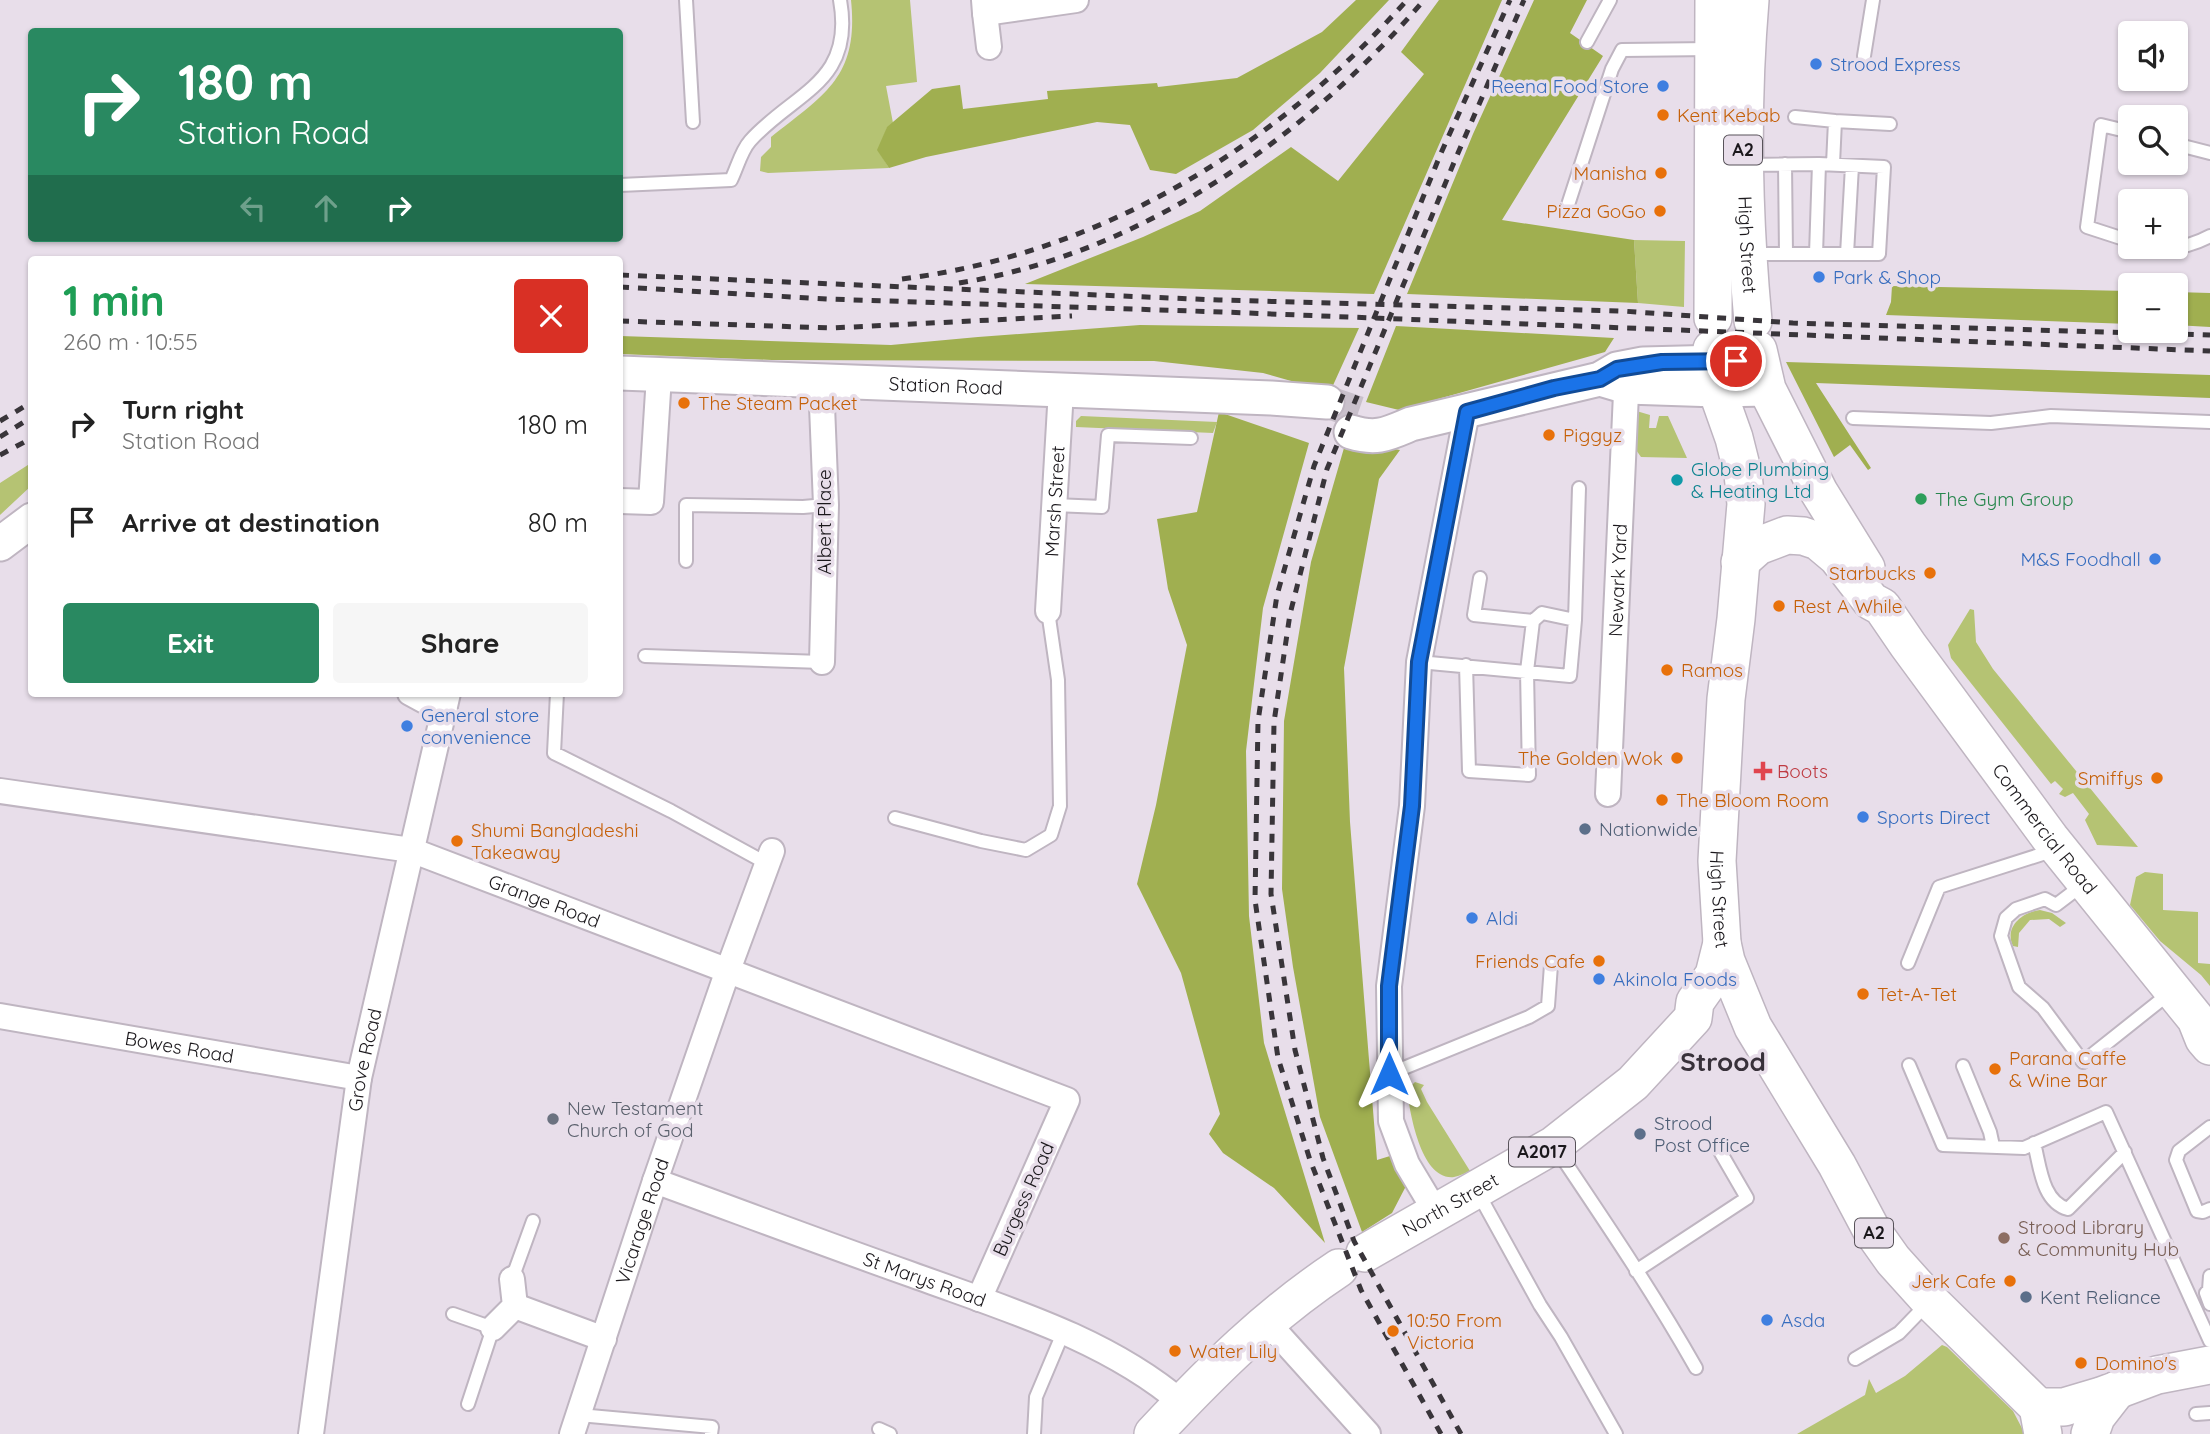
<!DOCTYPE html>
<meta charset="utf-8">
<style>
body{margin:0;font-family:Quicksand,sans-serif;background:#f6f6f6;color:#222;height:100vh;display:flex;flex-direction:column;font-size:26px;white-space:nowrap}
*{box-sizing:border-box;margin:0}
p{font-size:23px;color:#767676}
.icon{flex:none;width:38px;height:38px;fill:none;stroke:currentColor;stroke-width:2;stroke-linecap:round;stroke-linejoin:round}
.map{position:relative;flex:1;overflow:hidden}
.sheet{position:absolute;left:28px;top:256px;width:595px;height:441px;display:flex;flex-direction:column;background:#fff;border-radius:7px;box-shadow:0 2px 5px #0004}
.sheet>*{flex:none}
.banner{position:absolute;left:28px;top:28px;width:595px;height:214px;border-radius:7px;box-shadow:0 2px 5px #0004;background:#298961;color:#fff;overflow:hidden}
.controls{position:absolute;left:2118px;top:21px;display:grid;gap:14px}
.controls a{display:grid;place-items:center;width:70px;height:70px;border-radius:7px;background:#fff;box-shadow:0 2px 5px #0004;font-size:35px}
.pin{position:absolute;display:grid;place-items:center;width:60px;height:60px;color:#fff;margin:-30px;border:4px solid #fff;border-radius:50%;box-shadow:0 2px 7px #0007}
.me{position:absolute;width:77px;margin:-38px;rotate:0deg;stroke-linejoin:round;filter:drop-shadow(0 0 5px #0008)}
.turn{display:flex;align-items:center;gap:24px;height:147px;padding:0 35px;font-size:32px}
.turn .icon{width:91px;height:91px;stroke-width:2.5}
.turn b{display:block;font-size:49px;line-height:60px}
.lanes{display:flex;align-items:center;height:66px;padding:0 35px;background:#0003;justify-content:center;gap:35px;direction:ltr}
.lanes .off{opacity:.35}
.round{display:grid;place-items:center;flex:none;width:74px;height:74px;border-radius:7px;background:#f6f6f6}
.headline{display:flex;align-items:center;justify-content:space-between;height:119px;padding:0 35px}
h1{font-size:42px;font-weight:800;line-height:52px;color:#1e9e55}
.primary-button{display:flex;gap:14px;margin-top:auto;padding:14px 35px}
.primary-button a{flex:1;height:80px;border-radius:7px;background:#298961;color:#fff;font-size:28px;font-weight:800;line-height:80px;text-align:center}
.primary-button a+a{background:#f6f6f6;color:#222}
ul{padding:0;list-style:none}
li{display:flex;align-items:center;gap:21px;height:98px;padding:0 35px}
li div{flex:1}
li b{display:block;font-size:26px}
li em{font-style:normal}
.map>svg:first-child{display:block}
</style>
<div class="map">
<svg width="2210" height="1434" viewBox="0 0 2210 1434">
<rect width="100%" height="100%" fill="#e8deea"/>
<path fill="#b5c373" d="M 851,0 L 910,0 L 917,82 L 886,86 L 893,123 L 887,128 L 878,150 L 889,168 L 768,173 L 760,171 L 761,157 L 771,147 L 771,137 C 825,94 859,77 851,0 Z
M 481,238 L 560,238 L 560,242 L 474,241 Z
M 1634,240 L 1685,241 L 1684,307 L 1638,303 Z
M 1633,410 L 1650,415 L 1649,428 L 1656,428 L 1659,416 L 1668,416 L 1687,458 L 1641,457 L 1629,440 Z
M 1081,416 L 1217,422 L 1213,433 L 1076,427 L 1076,421 Z
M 31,463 L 31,486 L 0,515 L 0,483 Z
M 1970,609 L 1974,610 L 1976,642 L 1993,669 L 2138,847 L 2097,845 L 2085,820 L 2089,814 L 2073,793 L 2065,797 L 2059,794 L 2063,789 L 2055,781 L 2051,784 L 1951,658 L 1948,645 Z
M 2145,872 L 2163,874 L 2163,910 L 2198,912 L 2198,963 L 2210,964 L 2210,986 L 2201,975 L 2160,941 L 2130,905 L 2136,877 Z
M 2040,910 L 2052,913 L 2066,923 L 2060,927 L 2049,919 L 2030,920 L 2019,933 L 2018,947 L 2013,946 C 2004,927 2022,912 2040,910 Z
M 1415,1082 L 1424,1085 L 1421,1089 L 1427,1102 L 1470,1171 C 1465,1173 1459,1176 1454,1177 C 1421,1181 1410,1113 1407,1090 Z
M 1942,1345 L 1947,1347 L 2013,1411 L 2025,1434 L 1797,1434 L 1865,1395 L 1869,1379 L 1876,1393 L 1905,1376 Z"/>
<path fill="#a0af50" d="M 1356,0 L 1389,0 L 1320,73 L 1253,130 L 1176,174 L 1150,170 L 1130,125 L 1097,122 L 926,157 L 889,168 L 877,150 L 887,127 L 932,89 L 960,85 L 963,109 L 1048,99 L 1047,91 L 1157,83 L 1158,87 L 1237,78 L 1322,32 Z
M 1439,0 L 1502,0 L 1374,294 L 1025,284 L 1143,237 L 1200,211 L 1291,147 L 1338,181 L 1424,74 L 1401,52 Z
M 1534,0 L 1587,0 L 1570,33 L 1603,56 L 1502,220 L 1634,240 L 1638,303 L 1407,294 L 1473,134 Z
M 1892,286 L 2130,291 L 2130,324 L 1886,315 L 1891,302 Z
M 2175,292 L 2210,293 L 2210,327 L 2175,325 Z
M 1140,325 L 1359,328 L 1330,392 L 1263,373 L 1154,361 L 772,360 L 620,354 L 620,336 L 891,345 L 978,337 Z
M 1396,326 L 1614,338 L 1605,352 L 1399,410 L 1366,402 Z
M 1786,362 L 2210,375 L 2210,398 L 1816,383 L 1871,468 L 1868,470 L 1850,445 L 1834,457 Z
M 1219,412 L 1309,443 L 1263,608 L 1246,751 L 1249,916 L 1264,1043 L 1325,1243 L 1274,1188 L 1223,1153 L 1209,1134 L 1220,1114 L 1181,973 L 1137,884 L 1156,805 L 1187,645 L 1168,589 L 1157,519 L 1197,512 Z
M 1346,441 L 1400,450 L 1379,479 L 1344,668 L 1350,822 L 1377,1160 L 1390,1156 L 1406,1186 L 1392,1213 L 1362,1232 L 1320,1117 L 1293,967 L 1282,889 L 1284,721 L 1311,562 Z"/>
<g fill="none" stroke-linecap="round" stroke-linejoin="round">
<path stroke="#c9c0cb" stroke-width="33" stroke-dasharray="33 17" stroke-linecap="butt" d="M 1327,402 L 1359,413"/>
<defs>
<path id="service" d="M 686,0 L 693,122
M 1587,42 L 1610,0
M 1864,56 L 1873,0
M 1795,117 L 1835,121
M 2130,132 L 2101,125 L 2087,227 L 2130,241
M 2175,144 L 2210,153
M 1785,164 L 1786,254
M 1833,164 L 1835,121 L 1890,124
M 1747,165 L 1819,164 L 1884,167 L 1879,254 L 1751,254
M 620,185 L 731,180 C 737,168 741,151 750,141 C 794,92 855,83 840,0
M 1567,208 L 1612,69 L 1622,50 L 1712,49
M 2167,247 C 2181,248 2197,243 2210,236
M 1816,254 L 1819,164
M 1847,254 L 1852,166
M 1853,418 L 1991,423 L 2051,416 L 2210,422
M 1054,505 L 1102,507 L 1108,435 L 1191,438
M 686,561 L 686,505 L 803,507 L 826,505
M 1533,621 L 1542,613 L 1575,620
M 645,656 L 822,662
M 1419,662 L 1570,676 L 1575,620 L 1579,488
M 1466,665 L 1469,771 L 1529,775 L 1527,671 L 1533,621 L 1474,615 L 1480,578
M 557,693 L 554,753 L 671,811 L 768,864
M 895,818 L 981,841 L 1026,850 L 1051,835 L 1060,806 L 1058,680 L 1048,611
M 2085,883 L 2056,905 L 2045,899 L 2016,909 L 2006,918 L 2001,936 L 2019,987 L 2043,1008 L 2083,1062 L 2171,992
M 1908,963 L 1939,887 L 2055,850
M 1909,1065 L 1943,1145 L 2024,1148 L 2106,1112 L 2210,1341
M 1963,1066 L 1990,1132 L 1993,1146
M 1389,1074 L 1529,1017 L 1548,1006 L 1551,965
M 2210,1127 L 2179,1151 L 2176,1160 L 2197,1211 L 2203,1212 L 2210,1209
M 2034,1143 C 2040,1166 2042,1202 2068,1209 L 2125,1152
M 1555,1147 C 1604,1220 1653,1292 1696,1368
M 1477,1191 L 1540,1305 L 1561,1337 L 1616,1434
M 1636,1271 L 1747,1198 L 1718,1148
M 2210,1276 L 2209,1290 L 2206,1293 L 2210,1304
M 512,1279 L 533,1221
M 453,1314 L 493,1328 L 468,1404
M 1855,1359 L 1899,1333 L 1927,1304
M 2196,1414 L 2210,1413
M 579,1415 L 712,1427 L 711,1434
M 879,1429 L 890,1434
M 1034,1434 L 1036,1397 L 1063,1333"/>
<g id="minor">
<path d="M 984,0 L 985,13 L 1076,0"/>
<path d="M 985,13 L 989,47"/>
<path d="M 821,381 L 826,505 L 822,662"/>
<path d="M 620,501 L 651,502 L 659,376"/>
<path id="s1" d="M 1048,611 L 1061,390"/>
<path d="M 410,693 L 445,712"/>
<path id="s2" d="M 0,791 L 411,850 L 1067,1100 L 979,1299"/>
<path id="s3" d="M 1608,794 L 1627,371"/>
<path id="s4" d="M 0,1016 L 359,1078"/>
<path id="s5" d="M 655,1181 C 740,1212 825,1244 910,1274 C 1003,1308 1106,1338 1182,1403"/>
<path d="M 1437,1214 L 1407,1164 L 1391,1121 L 1389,986 L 1412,806 L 1419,662 L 1467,412"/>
<path d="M 515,1306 L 604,1339"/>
<path d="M 1266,1321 L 1368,1434"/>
<path d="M 493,1328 L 515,1306 L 512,1279"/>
<path id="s6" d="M 311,1434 L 359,1078 L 448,693"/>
<path id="s7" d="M 572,1434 L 655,1181 L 728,970 L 772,851"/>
</g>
<g id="secondary">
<path id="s8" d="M 620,373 L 1271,398 L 1327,402"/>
<path d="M 1600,379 L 1627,387 L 1717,390 L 1767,389"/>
<path d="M 1351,432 C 1377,440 1387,434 1411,424 L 1600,379 L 1617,369 L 1643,364 L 1760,361"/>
<path d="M 0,544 L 32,520"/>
</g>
<g id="primary">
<path id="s9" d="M 1750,0 C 1741,107 1743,214 1753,321"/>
<path d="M 1713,318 L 1714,0"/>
<path id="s10" d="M 1712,349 L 1717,390 L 1734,438 L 1743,474 L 1746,504 L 1736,619 L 1726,699 L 1717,861 L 1722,943 L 1726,961 L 1753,1027 L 1837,1165 L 1871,1229 L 1893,1260 L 1930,1301 L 2038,1407 L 2043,1434"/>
<path d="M 1758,350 L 1767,389 L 1819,492 L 1866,568"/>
<path id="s11" d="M 1740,562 L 1758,546 L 1787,535 L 1803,536 L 1818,541 L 1837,557 L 1871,601 L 1882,607 L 1908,645 L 2050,838 L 2196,1019 L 2204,1039 L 2210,1046"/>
<path id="s12" d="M 1365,1253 L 1554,1145 L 1633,1083 L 1693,1018 L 1695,1002 L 1714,975 L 1722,943"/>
<path d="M 2038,1407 L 2064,1407 L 2101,1396 L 2157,1375 L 2210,1365"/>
<path d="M 1153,1434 C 1212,1371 1268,1315 1339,1268"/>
<path d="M 2090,1434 L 2096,1417 L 2117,1390"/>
</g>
</defs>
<use href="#service" stroke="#bfb5c1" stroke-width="16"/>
<use href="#minor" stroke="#bfb5c1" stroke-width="28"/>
<use href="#secondary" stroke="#bfb5c1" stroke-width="37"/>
<use href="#primary" stroke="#bfb5c1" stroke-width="40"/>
<use href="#service" stroke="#fff" stroke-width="12"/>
<use href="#minor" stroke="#fff" stroke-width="24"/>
<use href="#secondary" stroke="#fff" stroke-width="33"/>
<use href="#primary" stroke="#fff" stroke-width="37"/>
<path stroke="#39353a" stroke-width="5" stroke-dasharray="9 9" stroke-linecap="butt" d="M 620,275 L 1219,300 L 1622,311 L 1793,323 L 2210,335
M 902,279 C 1100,254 1276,147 1407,0
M 959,283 C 1141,254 1307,137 1424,0
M 620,287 L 827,299 L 1222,312 L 2210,351
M 620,321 L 832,328 L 1072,316
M 0,421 L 32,402
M 0,437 L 32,417
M 0,455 L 32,438
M 1441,1434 L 1361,1290 L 1310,1160 L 1278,1058 L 1255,900 L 1258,721 L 1277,595 L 1314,466 L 1441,153 L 1510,0
M 1461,1434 L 1354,1241 L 1323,1158 L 1295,1050 L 1271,894 L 1274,722 L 1290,614 L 1327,469 L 1455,160 L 1524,0"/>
</g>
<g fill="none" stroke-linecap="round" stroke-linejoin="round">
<defs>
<path id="route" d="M 1389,1074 L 1389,986 L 1412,806 L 1419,662 L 1467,412 L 1554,388 L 1600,379 L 1617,369 L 1662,362 L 1736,361"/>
</defs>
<use href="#route" stroke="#114b97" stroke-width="18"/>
<use href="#route" stroke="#1a73e8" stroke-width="12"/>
</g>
<g fill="#3f7fe0" stroke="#e8deea" stroke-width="2.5">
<circle cx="1816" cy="64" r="7"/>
<circle cx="1663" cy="86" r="7"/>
<circle cx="1819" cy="277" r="7"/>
<circle cx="2155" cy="559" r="7"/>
<circle cx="407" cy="726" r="7"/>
<circle cx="1863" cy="817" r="7"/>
<circle cx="1472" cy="918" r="7"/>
<circle cx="1599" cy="979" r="7"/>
<circle cx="1767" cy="1320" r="7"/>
</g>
<g fill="#e8710a" stroke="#e8deea" stroke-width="2.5">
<circle cx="1663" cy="115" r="7"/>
<circle cx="1661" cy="173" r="7"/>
<circle cx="1660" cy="211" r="7"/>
<circle cx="684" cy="403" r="7"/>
<circle cx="1549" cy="435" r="7"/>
<circle cx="1930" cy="573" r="7"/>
<circle cx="1779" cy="606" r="7"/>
<circle cx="1667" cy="670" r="7"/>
<circle cx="1677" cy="758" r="7"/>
<circle cx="2157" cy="778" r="7"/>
<circle cx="1662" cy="800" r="7"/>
<circle cx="457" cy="841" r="7"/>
<circle cx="1599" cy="961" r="7"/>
<circle cx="1863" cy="994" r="7"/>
<circle cx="1995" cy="1069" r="7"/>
<circle cx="2010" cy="1281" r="7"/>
<circle cx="1393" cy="1331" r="7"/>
<circle cx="1175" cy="1351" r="7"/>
<circle cx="2081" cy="1363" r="7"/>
</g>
<circle fill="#0f9aa8" stroke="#e8deea" stroke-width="2.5" cx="1677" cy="480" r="7"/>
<circle fill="#2e9e5b" stroke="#e8deea" stroke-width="2.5" cx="1921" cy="499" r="7"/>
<path fill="#e0444e" stroke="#e8deea" stroke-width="2.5" d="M1759.5 760.5h7v7h7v7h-7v7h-7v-7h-7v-7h7z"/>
<g fill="#5c6f8a" stroke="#e8deea" stroke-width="2.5">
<circle cx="1585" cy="829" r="7"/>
<circle cx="1640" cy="1134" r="7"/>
<circle cx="2026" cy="1297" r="7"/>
</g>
<circle fill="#6b7280" stroke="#e8deea" stroke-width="2.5" cx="553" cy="1119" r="7"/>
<circle fill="#8d6e63" stroke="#e8deea" stroke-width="2.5" cx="2004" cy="1238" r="7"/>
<g text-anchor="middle" stroke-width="7" stroke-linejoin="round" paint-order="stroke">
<g fill="#e8deea" stroke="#58535a" stroke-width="2">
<rect x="1724" y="135.5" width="38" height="29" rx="5"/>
<rect x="1509" y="1137.5" width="66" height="29" rx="5"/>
<rect x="1855" y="1218.5" width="38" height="29" rx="5"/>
</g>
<g font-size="18" font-weight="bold" fill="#1b181c">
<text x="1743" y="156">A2</text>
<text x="1542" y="1158">A2017</text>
<text x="1874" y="1239">A2</text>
</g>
<g font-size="19" fill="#366cbe" stroke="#e8deea" text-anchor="start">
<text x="1830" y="71">Strood Express</text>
<text x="1649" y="93" text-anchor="end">Reena Food Store</text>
<text x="1833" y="284">Park &amp; Shop</text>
<text x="2141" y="566" text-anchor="end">M&amp;S Foodhall</text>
<text x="421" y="722">General store<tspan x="421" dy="22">convenience</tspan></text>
<text x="1877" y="824">Sports Direct</text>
<text x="1486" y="925">Aldi</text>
<text x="1613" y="986">Akinola Foods</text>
<text x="1781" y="1327">Asda</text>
</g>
<g font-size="19" fill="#c56008" stroke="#e8deea" text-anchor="start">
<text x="1677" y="122">Kent Kebab</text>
<text x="1647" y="180" text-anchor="end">Manisha</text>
<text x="1646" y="218" text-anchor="end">Pizza GoGo</text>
<text x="698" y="410">The Steam Packet</text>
<text x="1563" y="442">Piggyz</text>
<text x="1916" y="580" text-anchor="end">Starbucks</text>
<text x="1793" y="613">Rest A While</text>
<text x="1681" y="677">Ramos</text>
<text x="1663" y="765" text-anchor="end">The Golden Wok</text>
<text x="2143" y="785" text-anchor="end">Smiffys</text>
<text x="1676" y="807">The Bloom Room</text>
<text x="471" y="837">Shumi Bangladeshi<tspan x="471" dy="22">Takeaway</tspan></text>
<text x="1585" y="968" text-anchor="end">Friends Cafe</text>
<text x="1877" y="1001">Tet-A-Tet</text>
<text x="2009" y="1065">Parana Caffe<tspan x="2009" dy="22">&amp; Wine Bar</tspan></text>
<text x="1996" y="1288" text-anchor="end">Jerk Cafe</text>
<text x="1407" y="1327">10:50 From<tspan x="1407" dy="22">Victoria</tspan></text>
<text x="1189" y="1358">Water Lily</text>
<text x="2095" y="1370">Domino's</text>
</g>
<g font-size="19" fill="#1b181c" stroke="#e8deea">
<text dy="7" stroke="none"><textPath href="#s9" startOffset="245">High Street</textPath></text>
<text dy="7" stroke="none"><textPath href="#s8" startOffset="326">Station Road</textPath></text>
<text dy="7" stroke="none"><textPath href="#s1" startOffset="110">Marsh Street</textPath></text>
<text transform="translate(824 522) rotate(-90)" y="7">Albert Place</text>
<text dy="7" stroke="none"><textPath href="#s3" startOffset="214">Newark Yard</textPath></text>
<text dy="7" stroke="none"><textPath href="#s11" startOffset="455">Commercial Road</textPath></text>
<text dy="7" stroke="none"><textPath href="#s10" startOffset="556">High Street</textPath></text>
<text dy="7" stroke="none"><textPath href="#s2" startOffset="558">Grange Road</textPath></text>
<text dy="7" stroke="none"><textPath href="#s4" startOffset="182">Bowes Road</textPath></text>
<text dy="7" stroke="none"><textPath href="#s6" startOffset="378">Grove Road</textPath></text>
<text transform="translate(1023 1199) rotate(-66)" y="7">Burgess Road</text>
<text dy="7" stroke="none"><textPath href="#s12" startOffset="98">North Street</textPath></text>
<text dy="7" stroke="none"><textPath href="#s7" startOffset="224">Vicarage Road</textPath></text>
<text dy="7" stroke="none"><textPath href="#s5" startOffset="287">St Marys Road</textPath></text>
</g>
<g font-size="19" fill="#0d838f" stroke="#e8deea" text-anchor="start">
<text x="1691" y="476">Globe Plumbing<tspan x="1691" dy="22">&amp; Heating Ltd</tspan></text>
</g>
<g font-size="19" fill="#27864d" stroke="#e8deea" text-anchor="start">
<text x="1935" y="506">The Gym Group</text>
</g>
<g font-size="19" fill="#be3a42" stroke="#e8deea" text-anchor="start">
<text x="1777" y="778">Boots</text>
</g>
<g font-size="19" fill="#4e5e75" stroke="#e8deea" text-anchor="start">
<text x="1599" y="836">Nationwide</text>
<text x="1654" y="1130">Strood<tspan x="1654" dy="22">Post Office</tspan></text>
<text x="2040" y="1304">Kent Reliance</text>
</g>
<g font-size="19" fill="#5b616d" stroke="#e8deea" text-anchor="start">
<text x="567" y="1115">New Testament<tspan x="567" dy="22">Church of God</tspan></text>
</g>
<g font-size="19" fill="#785e54" stroke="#e8deea" text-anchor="start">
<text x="2018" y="1234">Strood Library<tspan x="2018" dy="22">&amp; Community Hub</tspan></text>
</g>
<g font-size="26" font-weight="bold" fill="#38313a" stroke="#e8deea">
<text x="1723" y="1071">Strood</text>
</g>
</g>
</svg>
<div class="controls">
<a><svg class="icon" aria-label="sound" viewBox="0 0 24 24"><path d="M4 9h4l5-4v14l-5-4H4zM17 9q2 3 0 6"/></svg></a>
<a><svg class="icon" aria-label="search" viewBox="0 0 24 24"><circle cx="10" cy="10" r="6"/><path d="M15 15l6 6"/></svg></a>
<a>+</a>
<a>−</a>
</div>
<div class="pin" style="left:1736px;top:361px;background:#d93025"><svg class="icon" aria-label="arrive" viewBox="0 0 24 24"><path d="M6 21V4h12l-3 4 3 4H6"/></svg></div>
<svg class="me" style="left:1389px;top:1074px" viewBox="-20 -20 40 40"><path d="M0-17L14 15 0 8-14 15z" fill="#1a73e8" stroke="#fff" stroke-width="4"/></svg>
<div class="banner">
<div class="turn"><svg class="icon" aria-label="right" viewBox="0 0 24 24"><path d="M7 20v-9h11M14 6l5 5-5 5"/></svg><div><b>180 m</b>Station Road</div></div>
<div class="lanes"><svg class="icon off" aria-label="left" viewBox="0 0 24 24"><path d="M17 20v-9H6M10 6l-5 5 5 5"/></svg><svg class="icon off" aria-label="ahead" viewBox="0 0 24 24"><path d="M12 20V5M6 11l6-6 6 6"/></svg><svg class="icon" aria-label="right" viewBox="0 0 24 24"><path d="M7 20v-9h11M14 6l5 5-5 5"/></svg></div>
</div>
<section class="sheet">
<div class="headline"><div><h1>1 min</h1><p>260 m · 10:55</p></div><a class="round" style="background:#d93025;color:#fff"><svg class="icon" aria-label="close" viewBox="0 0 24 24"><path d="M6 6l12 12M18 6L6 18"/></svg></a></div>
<ul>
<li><svg class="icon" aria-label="right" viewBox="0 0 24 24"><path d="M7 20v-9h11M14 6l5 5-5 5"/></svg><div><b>Turn right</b><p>Station Road</p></div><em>180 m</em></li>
<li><svg class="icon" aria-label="arrive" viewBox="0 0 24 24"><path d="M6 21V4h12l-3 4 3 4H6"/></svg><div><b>Arrive at destination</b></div><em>80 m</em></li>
</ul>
<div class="primary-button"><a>Exit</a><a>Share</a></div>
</section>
</div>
